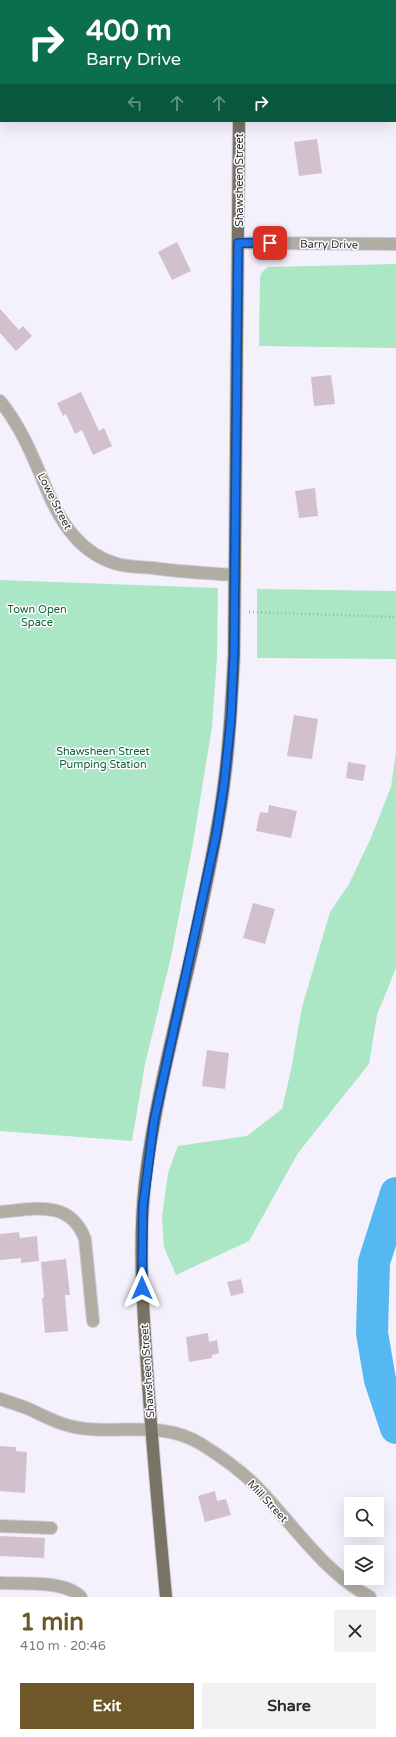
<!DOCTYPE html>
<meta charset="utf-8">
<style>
body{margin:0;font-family:"Varela Round",sans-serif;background:#f2f2f3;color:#2b2b33;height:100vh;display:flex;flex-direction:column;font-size:15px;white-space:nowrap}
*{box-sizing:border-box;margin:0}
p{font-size:13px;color:#7c7c81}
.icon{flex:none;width:22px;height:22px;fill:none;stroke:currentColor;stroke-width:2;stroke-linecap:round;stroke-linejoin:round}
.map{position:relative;height:1597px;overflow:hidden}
.side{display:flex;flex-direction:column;background:#fff;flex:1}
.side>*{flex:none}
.top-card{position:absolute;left:0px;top:0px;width:396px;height:122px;box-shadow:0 4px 16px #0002;background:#0b6e4f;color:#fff;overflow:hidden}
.tools{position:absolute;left:344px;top:1497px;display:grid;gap:8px}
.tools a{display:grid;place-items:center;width:40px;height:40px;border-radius:0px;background:#fff;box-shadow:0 4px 16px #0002;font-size:20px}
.pin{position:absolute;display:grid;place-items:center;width:34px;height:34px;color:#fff;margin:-17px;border-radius:8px;box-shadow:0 2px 6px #0006}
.me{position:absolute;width:44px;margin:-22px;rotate:0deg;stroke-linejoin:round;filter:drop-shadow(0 0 3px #0008)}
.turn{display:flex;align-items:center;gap:14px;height:84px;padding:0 20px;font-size:18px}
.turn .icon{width:52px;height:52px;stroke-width:2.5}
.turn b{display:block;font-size:28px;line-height:34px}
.lanes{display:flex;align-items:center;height:38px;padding:0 20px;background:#0003;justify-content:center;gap:20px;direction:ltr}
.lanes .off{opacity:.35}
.round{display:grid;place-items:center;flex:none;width:42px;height:42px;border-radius:0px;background:#f2f2f3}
.head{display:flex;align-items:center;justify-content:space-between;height:68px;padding:0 20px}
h1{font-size:24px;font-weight:800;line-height:30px;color:#6f5828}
.button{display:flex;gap:8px;margin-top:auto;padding:8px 20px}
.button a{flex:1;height:46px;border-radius:0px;background:#6f5828;color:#fff;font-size:16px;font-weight:800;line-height:46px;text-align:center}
.button a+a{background:#f2f2f3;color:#2b2b33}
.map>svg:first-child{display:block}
</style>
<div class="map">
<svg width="396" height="1597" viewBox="0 0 396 1597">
<rect width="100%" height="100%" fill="#f4f1fd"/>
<path fill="#abe6c5" d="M 396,264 L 396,348 L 259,346 L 260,277 L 262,272 L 268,267 Z
M 0,580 L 218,588 L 217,656 L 212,727 L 193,843 L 171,957 L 145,1064 L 132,1141 L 0,1131 Z
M 257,589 L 396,591 L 396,659 L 257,658 Z
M 396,752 L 396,968 L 377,1015 L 369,1064 L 298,1153 L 249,1241 L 176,1275 L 164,1247 L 162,1217 L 168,1173 L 178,1146 L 247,1136 L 282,1109 L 291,1070 L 302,1007 L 330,912 L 349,884 L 370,840 L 391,787 Z"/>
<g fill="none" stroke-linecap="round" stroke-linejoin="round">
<path stroke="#55b8f1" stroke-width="32" d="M 396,1193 L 374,1262 L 372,1333 L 380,1380 L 396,1428"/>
</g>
<path fill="#d2c0cd" d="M 317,139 L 322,173 L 299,176 L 294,142 Z
M 177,242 L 191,271 L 172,280 L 158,252 Z
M 0,309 L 19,330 L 23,326 L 32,336 L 16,351 L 0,333 Z
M 331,375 L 335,404 L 314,406 L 311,377 Z
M 81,392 L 99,431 L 104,428 L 112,446 L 93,455 L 82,430 L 75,434 L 66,414 L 63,416 L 57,403 Z
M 315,488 L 318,516 L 299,518 L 295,491 Z
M 294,715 L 318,719 L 312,759 L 287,756 Z
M 348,762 L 366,765 L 363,781 L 346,778 Z
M 269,805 L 297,811 L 291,838 L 256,831 L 260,812 L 268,813 Z
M 253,903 L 275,909 L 265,944 L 243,938 Z
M 207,1050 L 229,1053 L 225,1089 L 202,1086 Z
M 19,1232 L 20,1238 L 37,1236 L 39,1261 L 21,1263 L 21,1258 L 0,1260 L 0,1234 Z
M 66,1259 L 70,1295 L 65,1295 L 68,1331 L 45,1333 L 42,1298 L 44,1298 L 41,1262 Z
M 241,1279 L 244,1293 L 231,1296 L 227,1282 Z
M 208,1333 L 209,1342 L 217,1340 L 219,1353 L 212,1355 L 212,1358 L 189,1362 L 186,1337 Z
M 0,1446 L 16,1447 L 16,1451 L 27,1452 L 25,1493 L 0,1491 Z
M 215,1491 L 217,1501 L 226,1499 L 231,1515 L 205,1522 L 198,1496 Z
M 0,1536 L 45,1538 L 44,1558 L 0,1556 Z"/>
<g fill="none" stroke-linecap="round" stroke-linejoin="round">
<defs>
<path id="minor" d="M 239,243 L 396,244
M 0,401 C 23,429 35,462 49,495 C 63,526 82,554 117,564 C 128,567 141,567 153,568 C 180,572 207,573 235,575
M 0,1212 C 34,1209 70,1199 85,1239 L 93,1321
M 0,1399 C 9,1402 19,1405 29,1409 C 42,1415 56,1423 70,1426 C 113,1437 159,1418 201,1444 C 222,1457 243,1472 260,1490 C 295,1527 324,1572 370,1597
M 0,1526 L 51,1528
M 0,1583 C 22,1584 65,1580 81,1597"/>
<path id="major" d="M 236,0 L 236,1
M 166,1597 C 159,1521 152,1445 147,1368 C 143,1306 138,1244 145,1182 C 155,1098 178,1016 196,933 C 206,884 218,834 224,783 C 230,740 232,697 234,654 L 239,121"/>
</defs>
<use href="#minor" stroke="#d1ced9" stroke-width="14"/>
<use href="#major" stroke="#d1ced9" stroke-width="14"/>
<path stroke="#aba8b3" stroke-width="2.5" stroke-dasharray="1 3" stroke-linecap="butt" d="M 249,612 L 396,617"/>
<use href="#minor" stroke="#b0ada5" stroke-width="12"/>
<use href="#major" stroke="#787364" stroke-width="12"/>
</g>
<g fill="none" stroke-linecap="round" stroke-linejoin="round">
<defs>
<path id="route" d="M 142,1288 L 143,1207 L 154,1121 L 216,836 L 224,784 L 231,718 L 234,654 L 238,243 L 270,243"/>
</defs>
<use href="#route" stroke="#114b97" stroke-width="10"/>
<use href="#route" stroke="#1a73e8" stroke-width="7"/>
</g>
<g text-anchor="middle" stroke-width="3" stroke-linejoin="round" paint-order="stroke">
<g font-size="11" fill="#302e36" stroke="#fff">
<text transform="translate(239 180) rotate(-90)" y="4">Shawsheen Street</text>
<text transform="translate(329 244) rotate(1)" y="4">Barry Drive</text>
<text transform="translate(55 501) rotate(63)" y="4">Lowe Street</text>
<text transform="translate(147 1371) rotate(-94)" y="4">Shawsheen Street</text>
<text transform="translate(268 1501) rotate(47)" y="4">Mill Street</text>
</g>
<g font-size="11" fill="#126140" stroke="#fff">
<text x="37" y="613">Town Open<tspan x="37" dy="13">Space</tspan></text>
<text x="103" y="755">Shawsheen Street<tspan x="103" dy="13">Pumping Station</tspan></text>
</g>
</g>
</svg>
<div class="tools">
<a><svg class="icon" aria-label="search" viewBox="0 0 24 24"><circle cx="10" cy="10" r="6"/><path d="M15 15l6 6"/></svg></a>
<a><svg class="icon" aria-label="layers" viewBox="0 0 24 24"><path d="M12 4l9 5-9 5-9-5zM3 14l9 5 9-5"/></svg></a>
</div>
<div class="pin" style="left:270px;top:243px;background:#d93025"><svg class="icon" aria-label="arrive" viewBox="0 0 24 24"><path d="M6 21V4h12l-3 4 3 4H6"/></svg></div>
<svg class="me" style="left:142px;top:1288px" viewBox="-20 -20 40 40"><path d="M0-17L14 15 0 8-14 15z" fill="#1a73e8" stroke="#fff" stroke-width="4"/></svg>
<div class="top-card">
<div class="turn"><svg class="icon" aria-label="right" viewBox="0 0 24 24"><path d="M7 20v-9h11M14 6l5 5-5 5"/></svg><div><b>400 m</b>Barry Drive</div></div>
<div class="lanes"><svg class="icon off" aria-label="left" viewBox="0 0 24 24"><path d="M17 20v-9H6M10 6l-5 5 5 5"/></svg><svg class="icon off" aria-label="ahead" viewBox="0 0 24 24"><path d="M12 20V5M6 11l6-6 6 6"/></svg><svg class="icon off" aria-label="ahead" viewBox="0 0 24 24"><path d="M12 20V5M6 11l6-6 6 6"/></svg><svg class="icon" aria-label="right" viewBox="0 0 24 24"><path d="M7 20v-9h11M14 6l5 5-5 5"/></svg></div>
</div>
</div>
<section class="side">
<div class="head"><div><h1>1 min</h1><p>410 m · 20:46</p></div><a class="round"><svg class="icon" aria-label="close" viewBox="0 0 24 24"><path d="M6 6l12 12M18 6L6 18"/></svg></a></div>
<div class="button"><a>Exit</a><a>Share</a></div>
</section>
